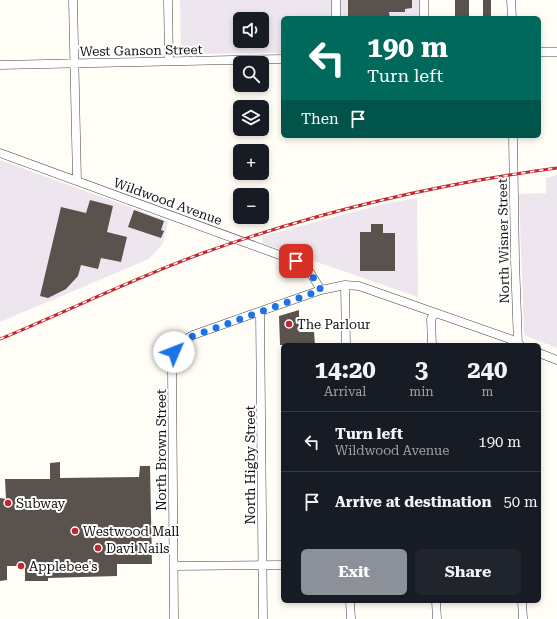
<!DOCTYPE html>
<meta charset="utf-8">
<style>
body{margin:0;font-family:"Roboto Serif",serif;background:#20242c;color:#f1f3f6;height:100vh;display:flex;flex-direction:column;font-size:15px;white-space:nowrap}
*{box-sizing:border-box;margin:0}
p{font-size:13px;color:#9ea1a6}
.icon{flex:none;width:22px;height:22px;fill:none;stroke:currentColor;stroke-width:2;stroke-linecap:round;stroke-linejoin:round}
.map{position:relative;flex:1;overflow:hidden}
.details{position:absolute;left:281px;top:343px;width:260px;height:260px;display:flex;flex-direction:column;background:#171b24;border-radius:6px;box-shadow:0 2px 6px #0003}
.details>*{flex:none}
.top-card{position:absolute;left:281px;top:16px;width:260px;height:122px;border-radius:6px;box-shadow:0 2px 6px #0003;background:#00695c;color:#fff;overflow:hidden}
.tools{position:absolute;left:233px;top:12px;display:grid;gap:8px}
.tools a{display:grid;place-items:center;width:36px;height:36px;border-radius:6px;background:#171b24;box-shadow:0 2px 6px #0003;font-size:20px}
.pin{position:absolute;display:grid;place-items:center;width:34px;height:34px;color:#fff;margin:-17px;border-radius:8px;box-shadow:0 2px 6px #0006}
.me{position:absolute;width:44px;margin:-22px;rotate:46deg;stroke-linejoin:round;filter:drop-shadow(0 0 3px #0008)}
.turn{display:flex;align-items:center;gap:14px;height:84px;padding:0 20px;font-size:18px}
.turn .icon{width:52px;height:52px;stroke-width:2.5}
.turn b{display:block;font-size:28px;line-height:34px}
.then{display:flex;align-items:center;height:38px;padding:0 20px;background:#0003;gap:8px;font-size:15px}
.eta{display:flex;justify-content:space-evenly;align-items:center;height:68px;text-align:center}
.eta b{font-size:24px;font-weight:700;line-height:28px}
.primary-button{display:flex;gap:8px;margin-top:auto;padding:8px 20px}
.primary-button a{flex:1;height:46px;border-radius:6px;background:#8c9099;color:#fff;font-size:16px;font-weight:700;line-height:46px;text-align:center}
.primary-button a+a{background:#20242c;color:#f1f3f6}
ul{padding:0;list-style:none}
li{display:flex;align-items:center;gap:12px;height:60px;padding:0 20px;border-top:1px solid #363941}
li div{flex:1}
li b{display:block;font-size:15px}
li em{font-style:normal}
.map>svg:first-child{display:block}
</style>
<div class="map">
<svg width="557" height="619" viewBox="0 0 557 619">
<rect width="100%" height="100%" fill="#fffdf5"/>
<path fill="#eee6ef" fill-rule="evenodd" d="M 180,0 L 420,0 L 421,18 L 283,18 L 283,53 L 181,54 ZM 240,19 L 262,19 L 262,41 L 240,41 Z
M 0,160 L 168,221 L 163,243 L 149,259 L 0,322 Z
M 557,175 L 557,348 L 524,335 L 519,194 L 546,193 L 546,178 Z
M 417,198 L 418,297 L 262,243 L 263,236 L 384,204 Z"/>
<path fill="#5a524d" d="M 348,0 L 412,0 L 412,8 L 405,9 L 405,12 L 389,12 L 390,18 L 348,18 Z
M 455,0 L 469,0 L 469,17 L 455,17 Z
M 483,0 L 491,0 L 491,18 L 483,18 Z
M 90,200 L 113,206 L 107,232 L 127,237 L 121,262 L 101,258 L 98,269 L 81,265 L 78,276 L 66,289 L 48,298 L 40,296 L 61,207 L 86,213 Z
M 134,210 L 164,221 L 161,230 L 164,231 L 161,238 L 128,227 Z
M 371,224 L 383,224 L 383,233 L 395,233 L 395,271 L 360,271 L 360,232 L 371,232 Z
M 299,310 L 299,332 L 314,332 L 315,345 L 280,345 L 279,316 Z
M 60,462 L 60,478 L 139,477 L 140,466 L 150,466 L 152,564 L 117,564 L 117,576 L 48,578 L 48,581 L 25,581 L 25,566 L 7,566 L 7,580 L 0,581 L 0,498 L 6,499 L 5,479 L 50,479 L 50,463 Z"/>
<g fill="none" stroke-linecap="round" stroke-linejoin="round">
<defs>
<path id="minor" d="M 73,0 L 77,181
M 168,0 L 169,61
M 336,0 L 336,18
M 424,0 L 424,18
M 511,0 L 512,18
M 539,52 L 557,52
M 0,65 L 283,59
M 513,136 L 515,260 L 518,345
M 0,153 L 296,261 L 308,269 L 321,290
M 345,285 L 346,345
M 260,312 L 263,619
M 432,345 L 431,319 L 435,313
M 539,353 L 557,360
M 174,566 L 283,565
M 350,601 L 351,619
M 436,601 L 437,619
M 522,601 L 523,619
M 174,619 L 172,370 C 174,349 173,346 193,335 L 321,290 L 345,285 L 359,286 L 510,339 L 520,345"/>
</defs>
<use href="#minor" stroke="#444" stroke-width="9"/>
<use href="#minor" stroke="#fff" stroke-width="8"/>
<defs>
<path id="rail" d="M 0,339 C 68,311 134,278 203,253 C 317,212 437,184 557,168"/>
</defs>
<use href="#rail" stroke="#c4262e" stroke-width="3"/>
<use href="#rail" stroke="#fff" stroke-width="1.5" stroke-dasharray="4.5" stroke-linecap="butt"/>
</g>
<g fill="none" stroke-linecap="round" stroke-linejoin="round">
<path stroke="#1a73e8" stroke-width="7" stroke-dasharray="0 12.6" d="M 174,352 L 178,344 L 193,336 L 321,290 L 308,269 L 296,261"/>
</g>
<g fill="#c4262e" stroke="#fff" stroke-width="1.5">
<circle cx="289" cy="324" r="4"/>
<circle cx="8" cy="503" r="4"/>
<circle cx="75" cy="531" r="4"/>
<circle cx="98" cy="548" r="4"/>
<circle cx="21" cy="566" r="4"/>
</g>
<g text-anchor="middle" stroke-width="4" stroke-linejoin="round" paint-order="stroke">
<g font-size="13" fill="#111" stroke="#fff">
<text transform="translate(141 50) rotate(-1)" y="5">West Ganson Street</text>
<text transform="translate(168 201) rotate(20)" y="5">Wildwood Avenue</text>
<text transform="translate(503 241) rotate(-91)" y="5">North Wisner Street</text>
<text transform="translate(161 450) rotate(-90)" y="5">North Brown Street</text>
<text transform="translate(250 465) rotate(-90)" y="5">North Higby Street</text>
</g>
<g font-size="13" fill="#111" stroke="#fff" text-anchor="start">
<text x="297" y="329">The Parlour</text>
<text x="16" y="508">Subway</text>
<text x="83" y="536">Westwood Mall</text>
<text x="106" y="553">Davi Nails</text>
<text x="29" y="571">Applebee's</text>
</g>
</g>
</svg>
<div class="tools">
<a><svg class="icon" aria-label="sound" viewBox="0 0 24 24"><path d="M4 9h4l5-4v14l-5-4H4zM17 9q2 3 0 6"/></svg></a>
<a><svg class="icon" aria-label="search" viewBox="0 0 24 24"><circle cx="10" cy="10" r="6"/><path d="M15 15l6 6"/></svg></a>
<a><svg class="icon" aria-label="layers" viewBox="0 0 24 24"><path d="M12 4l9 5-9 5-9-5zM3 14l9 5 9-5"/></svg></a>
<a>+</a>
<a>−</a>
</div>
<div class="pin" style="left:296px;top:261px;background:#d93025"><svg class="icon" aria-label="arrive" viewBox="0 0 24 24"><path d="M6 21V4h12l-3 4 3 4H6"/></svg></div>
<svg class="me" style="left:174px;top:352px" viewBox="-20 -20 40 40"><circle r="19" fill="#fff"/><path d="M0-13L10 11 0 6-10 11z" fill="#1a73e8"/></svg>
<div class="top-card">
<div class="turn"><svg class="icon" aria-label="left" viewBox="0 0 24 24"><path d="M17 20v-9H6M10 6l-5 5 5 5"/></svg><div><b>190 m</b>Turn left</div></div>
<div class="then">Then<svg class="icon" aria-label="arrive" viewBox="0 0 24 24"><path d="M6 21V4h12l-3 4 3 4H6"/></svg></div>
</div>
<section class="details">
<div class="eta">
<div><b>14:20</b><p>Arrival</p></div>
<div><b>3</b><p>min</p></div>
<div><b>240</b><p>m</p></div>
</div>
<ul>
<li><svg class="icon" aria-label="left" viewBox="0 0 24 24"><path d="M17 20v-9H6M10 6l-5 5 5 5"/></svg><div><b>Turn left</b><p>Wildwood Avenue</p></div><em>190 m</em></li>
<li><svg class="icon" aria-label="arrive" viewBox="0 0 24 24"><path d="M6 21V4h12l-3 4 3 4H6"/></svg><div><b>Arrive at destination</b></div><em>50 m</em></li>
</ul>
<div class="primary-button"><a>Exit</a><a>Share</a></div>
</section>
</div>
